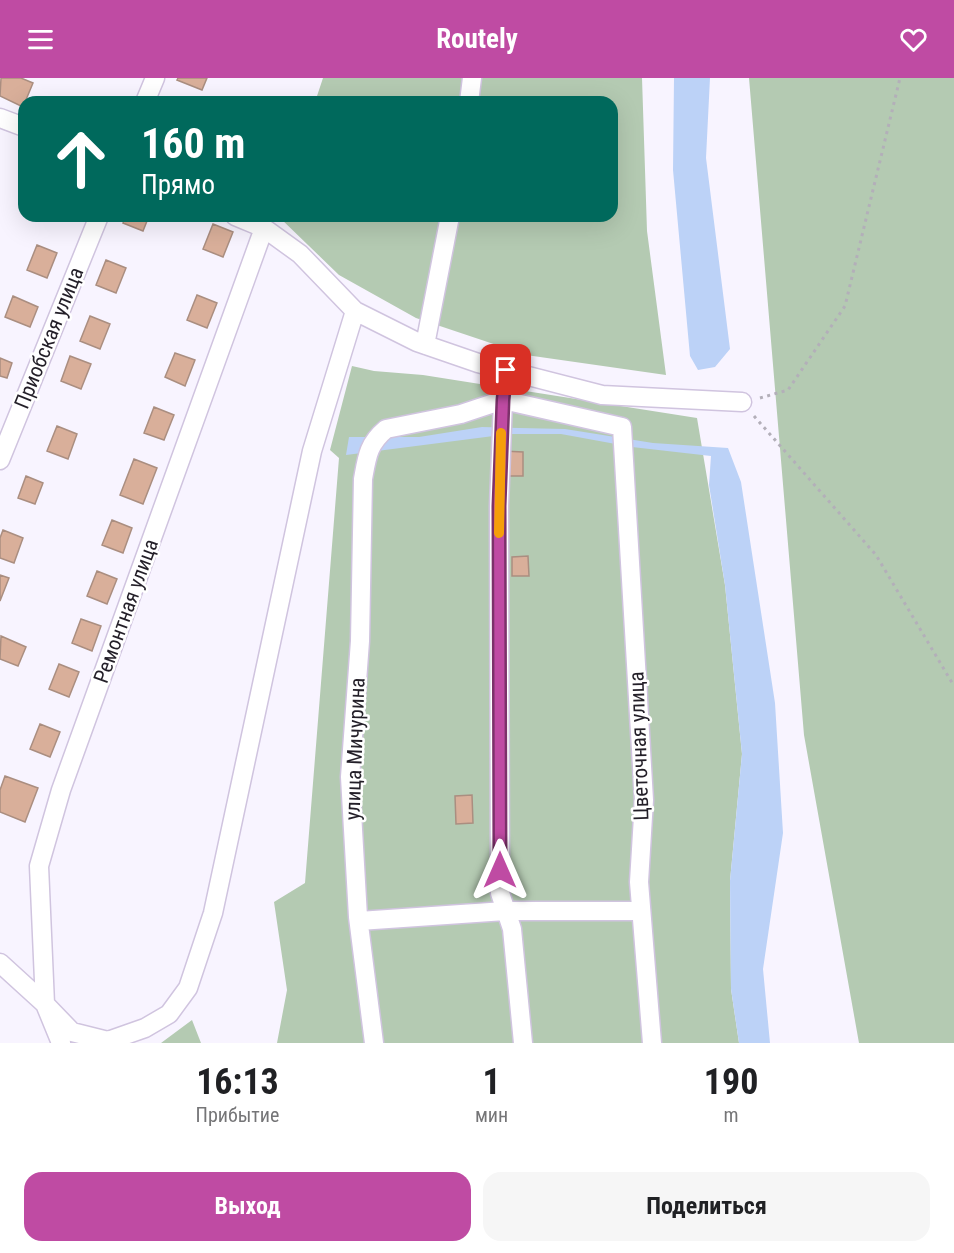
<!DOCTYPE html>
<html lang="ru">
<meta charset="utf-8">
<style>
body{margin:0;font-family:"Roboto Condensed",sans-serif;background:#f6f6f6;color:#202124;height:100vh;display:flex;flex-direction:column;font-size:22px;white-space:nowrap}
*{box-sizing:border-box;margin:0}
p{font-size:20px;color:#757577}
.icon{flex:none;width:33px;height:33px;fill:none;stroke:currentColor;stroke-width:2;stroke-linecap:round;stroke-linejoin:round}
.map{position:relative;height:965px;overflow:hidden}
.sheet{display:flex;flex-direction:column;background:#fff;flex:1}
.sheet>*{flex:none}
.top-card{position:absolute;left:18px;top:18px;width:600px;height:126px;border-radius:18px;box-shadow:0 6px 24px #0002;background:#00695c;color:#fff;overflow:hidden}
.pin{position:absolute;display:grid;place-items:center;width:51px;height:51px;color:#fff;margin:-26px;border-radius:12px;box-shadow:0 3px 9px #0006}
.me{position:absolute;width:66px;margin:-33px;rotate:0deg;stroke-linejoin:round;filter:drop-shadow(0 0 4px #0008)}
.turn{display:flex;align-items:center;gap:21px;height:126px;padding:0 24px;font-size:27px}
.turn .icon{width:78px;height:78px;stroke-width:2.5}
.turn b{display:block;font-size:42px;line-height:51px}
.eta{display:flex;justify-content:space-evenly;align-items:center;height:102px;text-align:center}
.eta b{font-size:36px;font-weight:700;line-height:42px}
.cta{display:flex;gap:12px;margin-top:auto;padding:12px 24px}
.cta a{flex:1;height:69px;border-radius:18px;background:#bf4ba3;color:#fff;font-size:24px;font-weight:700;line-height:69px;text-align:center}
.cta a+a{background:#f6f6f6;color:#202124}
header{display:flex;justify-content:space-between;align-items:center;height:78px;padding:0 24px;background:#bf4ba3;color:#fff;font-size:27px;font-weight:700}
.map>svg:first-child{display:block}
</style>
<header><svg class="icon" aria-label="menu" viewBox="0 0 24 24"><path d="M4 6h16M4 12h16M4 18h16"/></svg>Routely<svg class="icon" aria-label="heart" viewBox="0 0 24 24"><path d="M12 20l-8-8c-3-5 5-10 8-4 3-6 11-1 8 4z"/></svg></header>
<div class="map">
<svg width="954" height="965" viewBox="0 0 954 965">
<rect width="100%" height="100%" fill="#f8f4ff"/>
<path fill="#b4cab2" d="M 323,0 L 642,0 L 647,153 L 666,297 L 526,277 L 416,240 L 339,197 L 278,138 L 612,138 L 612,24 L 315,24 Z
M 749,0 L 954,0 L 954,965 L 859,965 L 804,657 Z
M 352,288 L 374,293 L 423,297 L 697,340 L 725,507 L 742,676 L 730,803 L 731,911 L 739,965 L 277,965 L 287,912 L 274,824 L 305,805 L 339,380 L 330,372 Z
M 192,942 L 201,965 L 161,965 Z"/>
<path fill="#bcd2f7" d="M 674,0 L 710,0 L 706,80 L 730,271 L 715,289 L 698,292 L 690,278 L 673,92 Z
M 482,349 L 565,351 L 653,365 L 728,370 L 741,404 L 775,625 L 783,755 L 763,891 L 770,965 L 739,965 L 731,911 L 730,803 L 742,676 L 725,507 L 709,407 L 711,378 L 632,369 L 561,356 L 509,356 L 346,377 L 349,359 L 419,359 Z"/>
<path fill="#d9af9a" stroke="#aa8e80" stroke-width="1.5" d="M 1,0 L 21,0 L 33,5 L 23,29 L 0,18 Z
M 178,0 L 207,0 L 202,12 L 177,2 Z
M 126,138 L 149,138 L 143,153 L 123,145 Z
M 213,146 L 233,154 L 223,179 L 203,171 Z
M 37,167 L 57,175 L 47,200 L 27,192 Z
M 106,182 L 126,190 L 116,215 L 96,207 Z
M 197,217 L 217,225 L 207,250 L 187,242 Z
M 13,218 L 38,229 L 30,249 L 5,239 Z
M 90,238 L 110,246 L 100,271 L 80,263 Z
M 175,275 L 195,282 L 185,308 L 165,299 Z
M 70,278 L 91,286 L 81,311 L 61,303 Z
M 0,280 L 12,285 L 7,300 L 0,298 Z
M 154,329 L 174,337 L 164,362 L 144,355 Z
M 57,348 L 77,356 L 68,381 L 47,373 Z
M 505,373 L 523,374 L 523,398 L 505,398 Z
M 134,381 L 157,390 L 143,426 L 120,417 Z
M 26,398 L 43,405 L 35,426 L 18,420 Z
M 112,442 L 132,450 L 123,475 L 102,467 Z
M 3,452 L 23,460 L 14,485 L 0,480 L 0,460 Z
M 528,478 L 529,498 L 512,498 L 512,479 Z
M 97,493 L 117,501 L 107,526 L 87,518 Z
M 0,497 L 9,500 L 0,523 Z
M 81,541 L 101,548 L 92,573 L 72,565 Z
M 1,558 L 26,569 L 18,588 L 0,581 Z
M 59,586 L 79,594 L 69,619 L 49,611 Z
M 40,646 L 60,654 L 50,679 L 30,671 Z
M 5,698 L 38,710 L 25,744 L 0,734 L 0,712 Z
M 472,717 L 473,745 L 456,746 L 455,718 Z"/>
<g fill="none" stroke-linecap="round" stroke-linejoin="round">
<defs>
<path id="minor" d="M 145,24 L 155,0
M 469,24 L 472,0
M 0,40 L 24,49
M 235,138 L 264,150 L 300,176 L 355,233 L 417,264 L 478,285 L 602,317 L 742,324
M 425,267 L 450,138
M 506,292 L 503,322 L 499,428 L 500,815 L 512,851 L 523,965
M 0,382 L 99,138
M 359,843 L 505,833 L 641,833
M 0,885 L 45,926 L 72,954 L 108,963 L 145,950 L 169,936 L 188,910 L 213,835 L 312,373 L 355,233
M 61,965 L 45,926 L 39,788 L 61,712 L 264,150
M 374,965 L 358,839 L 350,699 L 360,563 L 363,401 C 367,379 368,366 386,351 L 461,336 L 503,322 L 622,349 L 644,722 L 639,804 L 652,965"/>
</defs>
<use href="#minor" stroke="#d0c4df" stroke-width="21"/>
<path stroke="#b3afb9" stroke-width="3" stroke-dasharray="3 4.5" stroke-linecap="butt" d="M 760,320 L 788,312 L 845,228 L 900,0
M 754,338 L 876,477 L 954,608"/>
<use href="#minor" stroke="#fff" stroke-width="18"/>
</g>
<g fill="none" stroke-linecap="round" stroke-linejoin="round">
<defs>
<path id="route" d="M 500,792 L 499,428 L 503,322 L 506,292"/>
</defs>
<use href="#route" stroke="#7c316a" stroke-width="15"/>
<use href="#route" stroke="#bf4ba3" stroke-width="10"/>
<path stroke="#f59e0b" stroke-width="10" d="M 499,455 L 501,355"/>
</g>
<g text-anchor="middle" stroke-width="5" stroke-linejoin="round" paint-order="stroke">
<g font-size="21" fill="#231f28" stroke="#fff">
<text transform="translate(49 260) rotate(-68)" y="7">Приобская улица</text>
<text transform="translate(126 533) rotate(-70)" y="7">Ремонтная улица</text>
<text transform="translate(639 668) rotate(-92)" y="7">Цветочная улица</text>
<text transform="translate(355 671) rotate(-88)" y="7">улица Мичурина</text>
</g>
</g>
</svg>
<div class="pin" style="left:506px;top:292px;background:#d93025"><svg class="icon" aria-label="arrive" viewBox="0 0 24 24"><path d="M6 21V4h12l-3 4 3 4H6"/></svg></div>
<svg class="me" style="left:500px;top:792px" viewBox="-20 -20 40 40"><path d="M0-17L14 15 0 8-14 15z" fill="#bf4ba3" stroke="#fff" stroke-width="4"/></svg>
<div class="top-card">
<div class="turn"><svg class="icon" aria-label="ahead" viewBox="0 0 24 24"><path d="M12 20V5M6 11l6-6 6 6"/></svg><div><b>160 m</b>Прямо</div></div>
</div>
</div>
<section class="sheet">
<div class="eta">
<div><b>16:13</b><p>Прибытие</p></div>
<div><b>1</b><p>мин</p></div>
<div><b>190</b><p>m</p></div>
</div>
<div class="cta"><a>Выход</a><a>Поделиться</a></div>
</section>
